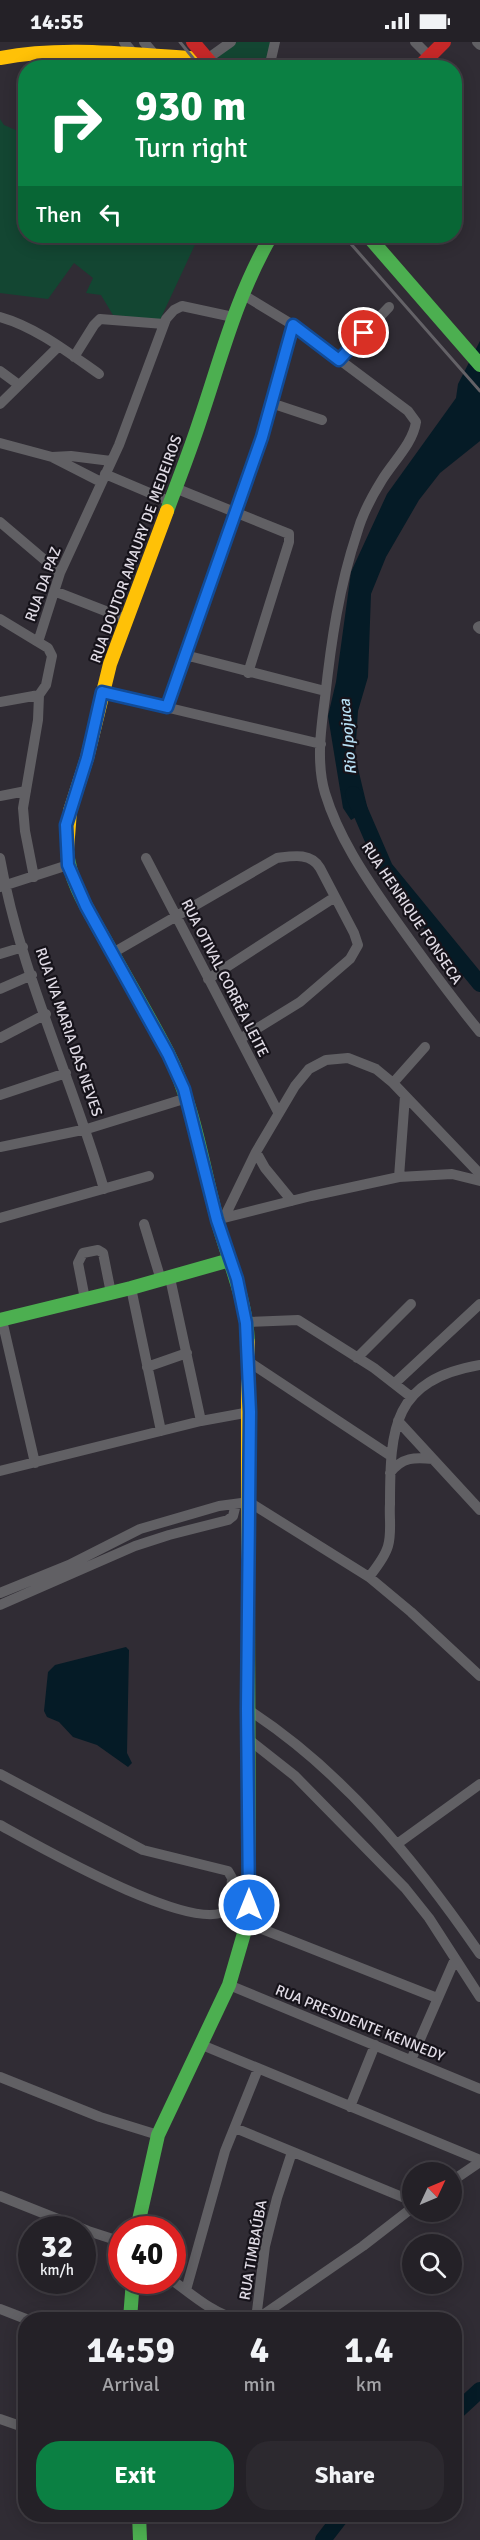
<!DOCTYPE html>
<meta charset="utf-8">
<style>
body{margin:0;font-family:Signika,sans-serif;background:#2c292f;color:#f1f3f6;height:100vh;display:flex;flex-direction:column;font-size:22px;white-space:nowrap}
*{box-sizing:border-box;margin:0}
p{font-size:20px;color:#a3a3a7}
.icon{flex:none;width:33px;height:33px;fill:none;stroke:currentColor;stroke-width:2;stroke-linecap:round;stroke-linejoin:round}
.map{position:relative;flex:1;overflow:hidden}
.sheet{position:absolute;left:18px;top:2270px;width:444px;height:210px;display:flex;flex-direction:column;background:#242127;border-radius:24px;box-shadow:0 3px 15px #0003,0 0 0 2px #413e44}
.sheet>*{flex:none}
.banner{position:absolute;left:18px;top:18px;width:444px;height:183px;border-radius:24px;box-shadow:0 3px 15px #0003,0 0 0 2px #413e44;background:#0b8043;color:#fff;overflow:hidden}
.needle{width:39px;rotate:46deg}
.fabs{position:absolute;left:402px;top:2120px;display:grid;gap:12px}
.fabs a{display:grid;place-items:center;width:60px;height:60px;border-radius:50%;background:#242127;box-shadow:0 3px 15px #0003,0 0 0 2px #413e44;font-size:30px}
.speed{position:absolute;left:18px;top:2174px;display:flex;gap:12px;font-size:30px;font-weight:700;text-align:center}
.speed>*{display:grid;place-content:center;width:78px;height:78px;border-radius:50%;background:#242127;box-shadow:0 3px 15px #0003,0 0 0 2px #413e44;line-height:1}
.speed small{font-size:15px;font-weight:400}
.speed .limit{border:9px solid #d22;background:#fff;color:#111}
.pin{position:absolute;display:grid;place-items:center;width:51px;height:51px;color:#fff;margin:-26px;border:3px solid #fff;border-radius:50%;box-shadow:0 2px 6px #0007}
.me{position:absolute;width:66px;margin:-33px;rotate:0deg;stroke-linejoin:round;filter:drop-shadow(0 0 4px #0008)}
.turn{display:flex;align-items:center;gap:21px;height:126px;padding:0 18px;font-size:27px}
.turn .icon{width:78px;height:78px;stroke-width:2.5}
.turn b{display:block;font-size:42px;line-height:51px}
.then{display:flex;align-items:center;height:57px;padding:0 18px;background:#0003;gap:12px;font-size:22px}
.eta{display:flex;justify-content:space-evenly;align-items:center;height:102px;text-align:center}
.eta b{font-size:36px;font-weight:700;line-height:42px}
.button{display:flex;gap:12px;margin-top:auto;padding:12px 18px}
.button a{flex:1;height:69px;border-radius:24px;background:#0b8043;color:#fff;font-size:24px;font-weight:700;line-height:69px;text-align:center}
.button a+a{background:#2c292f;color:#f1f3f6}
.status{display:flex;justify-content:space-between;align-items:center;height:42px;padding:0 30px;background:#242127;direction:ltr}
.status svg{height:16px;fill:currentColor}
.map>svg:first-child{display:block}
</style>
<div class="status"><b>14:55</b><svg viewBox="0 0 49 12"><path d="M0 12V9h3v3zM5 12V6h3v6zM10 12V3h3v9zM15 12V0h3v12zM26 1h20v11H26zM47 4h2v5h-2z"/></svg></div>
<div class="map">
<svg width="480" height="2498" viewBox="0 0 480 2498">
<rect width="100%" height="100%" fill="#302c34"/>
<path fill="#134632" d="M 237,0 L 271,0 L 265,25 L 222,25 L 214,17 Z
M 0,77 L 4,83 L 25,92 L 26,194 L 199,194 L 160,278 L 113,273 L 101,253 L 86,251 L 93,236 L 74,221 L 48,257 L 0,251 Z"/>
<path fill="#051b26" d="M 480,299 L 480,399 L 440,431 L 419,458 L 386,515 L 371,552 L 368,635 L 358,669 L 355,714 L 368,768 L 351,778 L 343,766 L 328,674 L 336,640 L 351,530 L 387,452 L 456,356 L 458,342 Z
M 126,1605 L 129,1608 L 127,1711 L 132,1721 L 128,1725 L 97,1703 L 73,1695 L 59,1680 L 47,1675 L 44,1669 L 48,1630 L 55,1623 Z"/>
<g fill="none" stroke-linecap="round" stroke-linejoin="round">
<path stroke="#051b26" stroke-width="16" d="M 353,752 L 385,826 L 480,942
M 454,2372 L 480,2348
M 323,2498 L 343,2472"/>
<path stroke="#616064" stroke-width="10" d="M 124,0 L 134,12
M 144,0 L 155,13
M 415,0 L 429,14
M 477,0 L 480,3
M 207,17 L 231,0
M 269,26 L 275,0
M 242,252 L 293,283 L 408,369 L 416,380 C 413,401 393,420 382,438 C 372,454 362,473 357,491 C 339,545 331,600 325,656 C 321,686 316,721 325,751 C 338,794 364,833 390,870 C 419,911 448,951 480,990
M 0,275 C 36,285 69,311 99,332
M 74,315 L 94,283 L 100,277 L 164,282
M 339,318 L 389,265
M 0,329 L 19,343
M 271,361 L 322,378
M 0,362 L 59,304
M 0,401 L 52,415 L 101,440
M 52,415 L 71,414 L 111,419
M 105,432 L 171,460
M 175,446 L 289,492 L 289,500 L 248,631
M 0,480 L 60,531
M 54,549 L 126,577
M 0,577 L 38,600
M 480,584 L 478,585 L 480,587
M 185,613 L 325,649
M 102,650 L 321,702
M 0,660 L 39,653
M 167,665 L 263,395 L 293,283
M 0,754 L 26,749
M 0,816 C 20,930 72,1037 104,1147
M 146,816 L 278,1070
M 34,835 L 25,789 L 23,766 L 38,678 L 39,653 L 46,643 L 52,614 L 48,606 L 38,600 L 60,531 L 119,403 L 166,277 L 174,268 L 182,264 L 233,275
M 0,845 L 68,823
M 0,912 L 23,905
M 111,912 L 277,816 C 292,814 311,810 320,826 L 354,891 L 358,903 L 350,917 L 300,960 L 240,997
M 208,937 L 335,855
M 0,947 L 32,933
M 0,996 L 46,972
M 393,1041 L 425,1005
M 0,1053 L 66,1031
M 0,1105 L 87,1087 L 187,1056
M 256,1110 L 265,1126 L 292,1159
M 399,1135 L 405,1054
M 0,1176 L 149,1134
M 224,1176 L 256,1110 L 295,1044 L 309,1027 L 326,1018 L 348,1016 L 376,1027 L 393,1041 L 480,1132
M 220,1177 L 311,1154 L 399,1135 L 452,1132 L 480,1139
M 144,1182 L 161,1238
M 170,1236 L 201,1379
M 131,1246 L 161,1389
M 85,1257 L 78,1221 L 83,1211 L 98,1208 L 103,1211 L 111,1251
M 2,1278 L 35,1421
M 247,1280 L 298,1278 L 374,1326 L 410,1354
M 357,1316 L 411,1262
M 249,1320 L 391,1414
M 147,1325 L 187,1311
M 395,1341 L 480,1262
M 398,1379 L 480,1468
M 0,1429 L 201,1379 L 250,1370
M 390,1431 C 402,1415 415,1415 433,1417
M 369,1535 C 376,1526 385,1515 388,1504 C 392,1491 389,1475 390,1462 C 390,1385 393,1338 480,1323
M 0,1551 L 69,1523 L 140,1487 L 219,1464 L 249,1460 L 369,1535 L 411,1570 L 480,1634
M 0,1563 L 135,1504 L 169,1493 L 228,1478 L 233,1474 L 236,1462
M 247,1667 C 343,1729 416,1819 480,1912
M 247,1696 L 295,1734 L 405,1846 L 429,1876 L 480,1955
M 0,1732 L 143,1808 L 228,1829 L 232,1836 L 230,1866 C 201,1898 33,1801 0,1783
M 397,1802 L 480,1742
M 247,1881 L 437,1956
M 229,1943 L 480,2047
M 202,2003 L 480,2118
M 411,2018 L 455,1917
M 0,2035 L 100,2075 L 158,2093
M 350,2065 L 375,2003
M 235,2086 L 412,2159
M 452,2139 L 480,2120
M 0,2154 L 88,2189 L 122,2200
M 172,2238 C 191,2252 215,2273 238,2277
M 186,2248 L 225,2109 L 258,2027
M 0,2267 L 26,2277
M 256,2277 L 265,2204 L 277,2156 L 292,2110
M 257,2277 L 363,2204 L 412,2166
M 0,2377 L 26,2386"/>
<path stroke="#4caf50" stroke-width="14" d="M 368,194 L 480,323
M 167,469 C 178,439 190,409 200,378 C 222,313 236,255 271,194
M 67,808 C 69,839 89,869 104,896 C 125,934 148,972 168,1011 C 194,1063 202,1121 217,1177 C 228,1218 246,1256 248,1300
M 0,1278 L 131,1246 L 230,1218
M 137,2187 L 158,2093 L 229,1943 L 247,1881 L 249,1846 L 248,1560
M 130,2277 L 133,2238
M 139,2472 L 140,2498"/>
<path stroke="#ffc107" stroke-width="14" d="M 0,16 C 68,3 139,14 207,17
M 67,808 L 70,769 L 87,716 L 110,622 L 167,469
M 248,1560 L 248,1300"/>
<path stroke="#c62828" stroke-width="14" d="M 193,0 L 215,26
M 418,26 L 444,0"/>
<path stroke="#646267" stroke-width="3" d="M 180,0 L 201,26
M 344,194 L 480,349"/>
</g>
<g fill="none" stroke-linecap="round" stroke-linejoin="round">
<defs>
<path id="route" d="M 249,1863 L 247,1667 L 250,1370 L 246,1281 L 237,1237 L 217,1178 L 184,1047 L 168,1012 L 86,864 L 68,823 L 66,783 L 87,716 L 102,650 L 167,665 L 262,395 L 293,283 L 339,318 L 364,291"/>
</defs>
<use href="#route" stroke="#114b97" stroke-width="15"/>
<use href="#route" stroke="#1a73e8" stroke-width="10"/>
</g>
<g text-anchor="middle" stroke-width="4.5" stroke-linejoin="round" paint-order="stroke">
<g font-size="15" fill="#e1dce6" stroke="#16131a">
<text transform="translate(136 507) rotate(-70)" y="5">RUA DOUTOR AMAURY DE MEDEIROS</text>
<text transform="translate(43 542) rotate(-70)" y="5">RUA DA PAZ</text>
<text transform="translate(412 871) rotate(56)" y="5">RUA HENRIQUE FONSECA</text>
<text transform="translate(225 936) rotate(63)" y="5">RUA OTIVAL CORRÊA LEITE</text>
<text transform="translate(69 990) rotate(71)" y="5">RUA IVA MARIA DAS NEVES</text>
<text transform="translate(360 1981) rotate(22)" y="5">RUA PRESIDENTE KENNEDY</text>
<text transform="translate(253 2208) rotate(-80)" y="5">RUA TIMBAÚBA</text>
</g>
<g font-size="16" font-style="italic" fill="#b8e0f5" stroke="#16131a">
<text transform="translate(347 695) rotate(-95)" y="6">Rio Ipojuca</text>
</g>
</g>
</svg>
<div class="fabs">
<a><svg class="needle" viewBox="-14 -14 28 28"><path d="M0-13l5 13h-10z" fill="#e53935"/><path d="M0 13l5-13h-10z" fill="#a3a3a7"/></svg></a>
<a><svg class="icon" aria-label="search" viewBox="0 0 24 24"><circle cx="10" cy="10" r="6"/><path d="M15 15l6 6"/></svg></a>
</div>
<div class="speed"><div>32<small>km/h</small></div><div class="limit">40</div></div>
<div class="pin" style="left:364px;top:291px;background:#d93025"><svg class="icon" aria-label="arrive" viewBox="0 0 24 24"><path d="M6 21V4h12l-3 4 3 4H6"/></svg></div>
<svg class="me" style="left:249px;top:1863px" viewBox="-20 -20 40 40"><circle r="17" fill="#1a73e8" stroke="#fff" stroke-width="3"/><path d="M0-11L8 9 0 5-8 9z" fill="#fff"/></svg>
<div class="banner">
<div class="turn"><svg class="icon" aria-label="right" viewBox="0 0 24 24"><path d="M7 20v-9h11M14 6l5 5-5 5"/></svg><div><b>930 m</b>Turn right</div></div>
<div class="then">Then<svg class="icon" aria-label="left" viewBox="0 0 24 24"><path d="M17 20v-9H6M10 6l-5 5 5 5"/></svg></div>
</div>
<section class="sheet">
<div class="eta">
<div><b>14:59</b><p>Arrival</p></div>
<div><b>4</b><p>min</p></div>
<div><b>1.4</b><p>km</p></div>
</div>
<div class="button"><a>Exit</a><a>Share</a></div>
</section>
</div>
